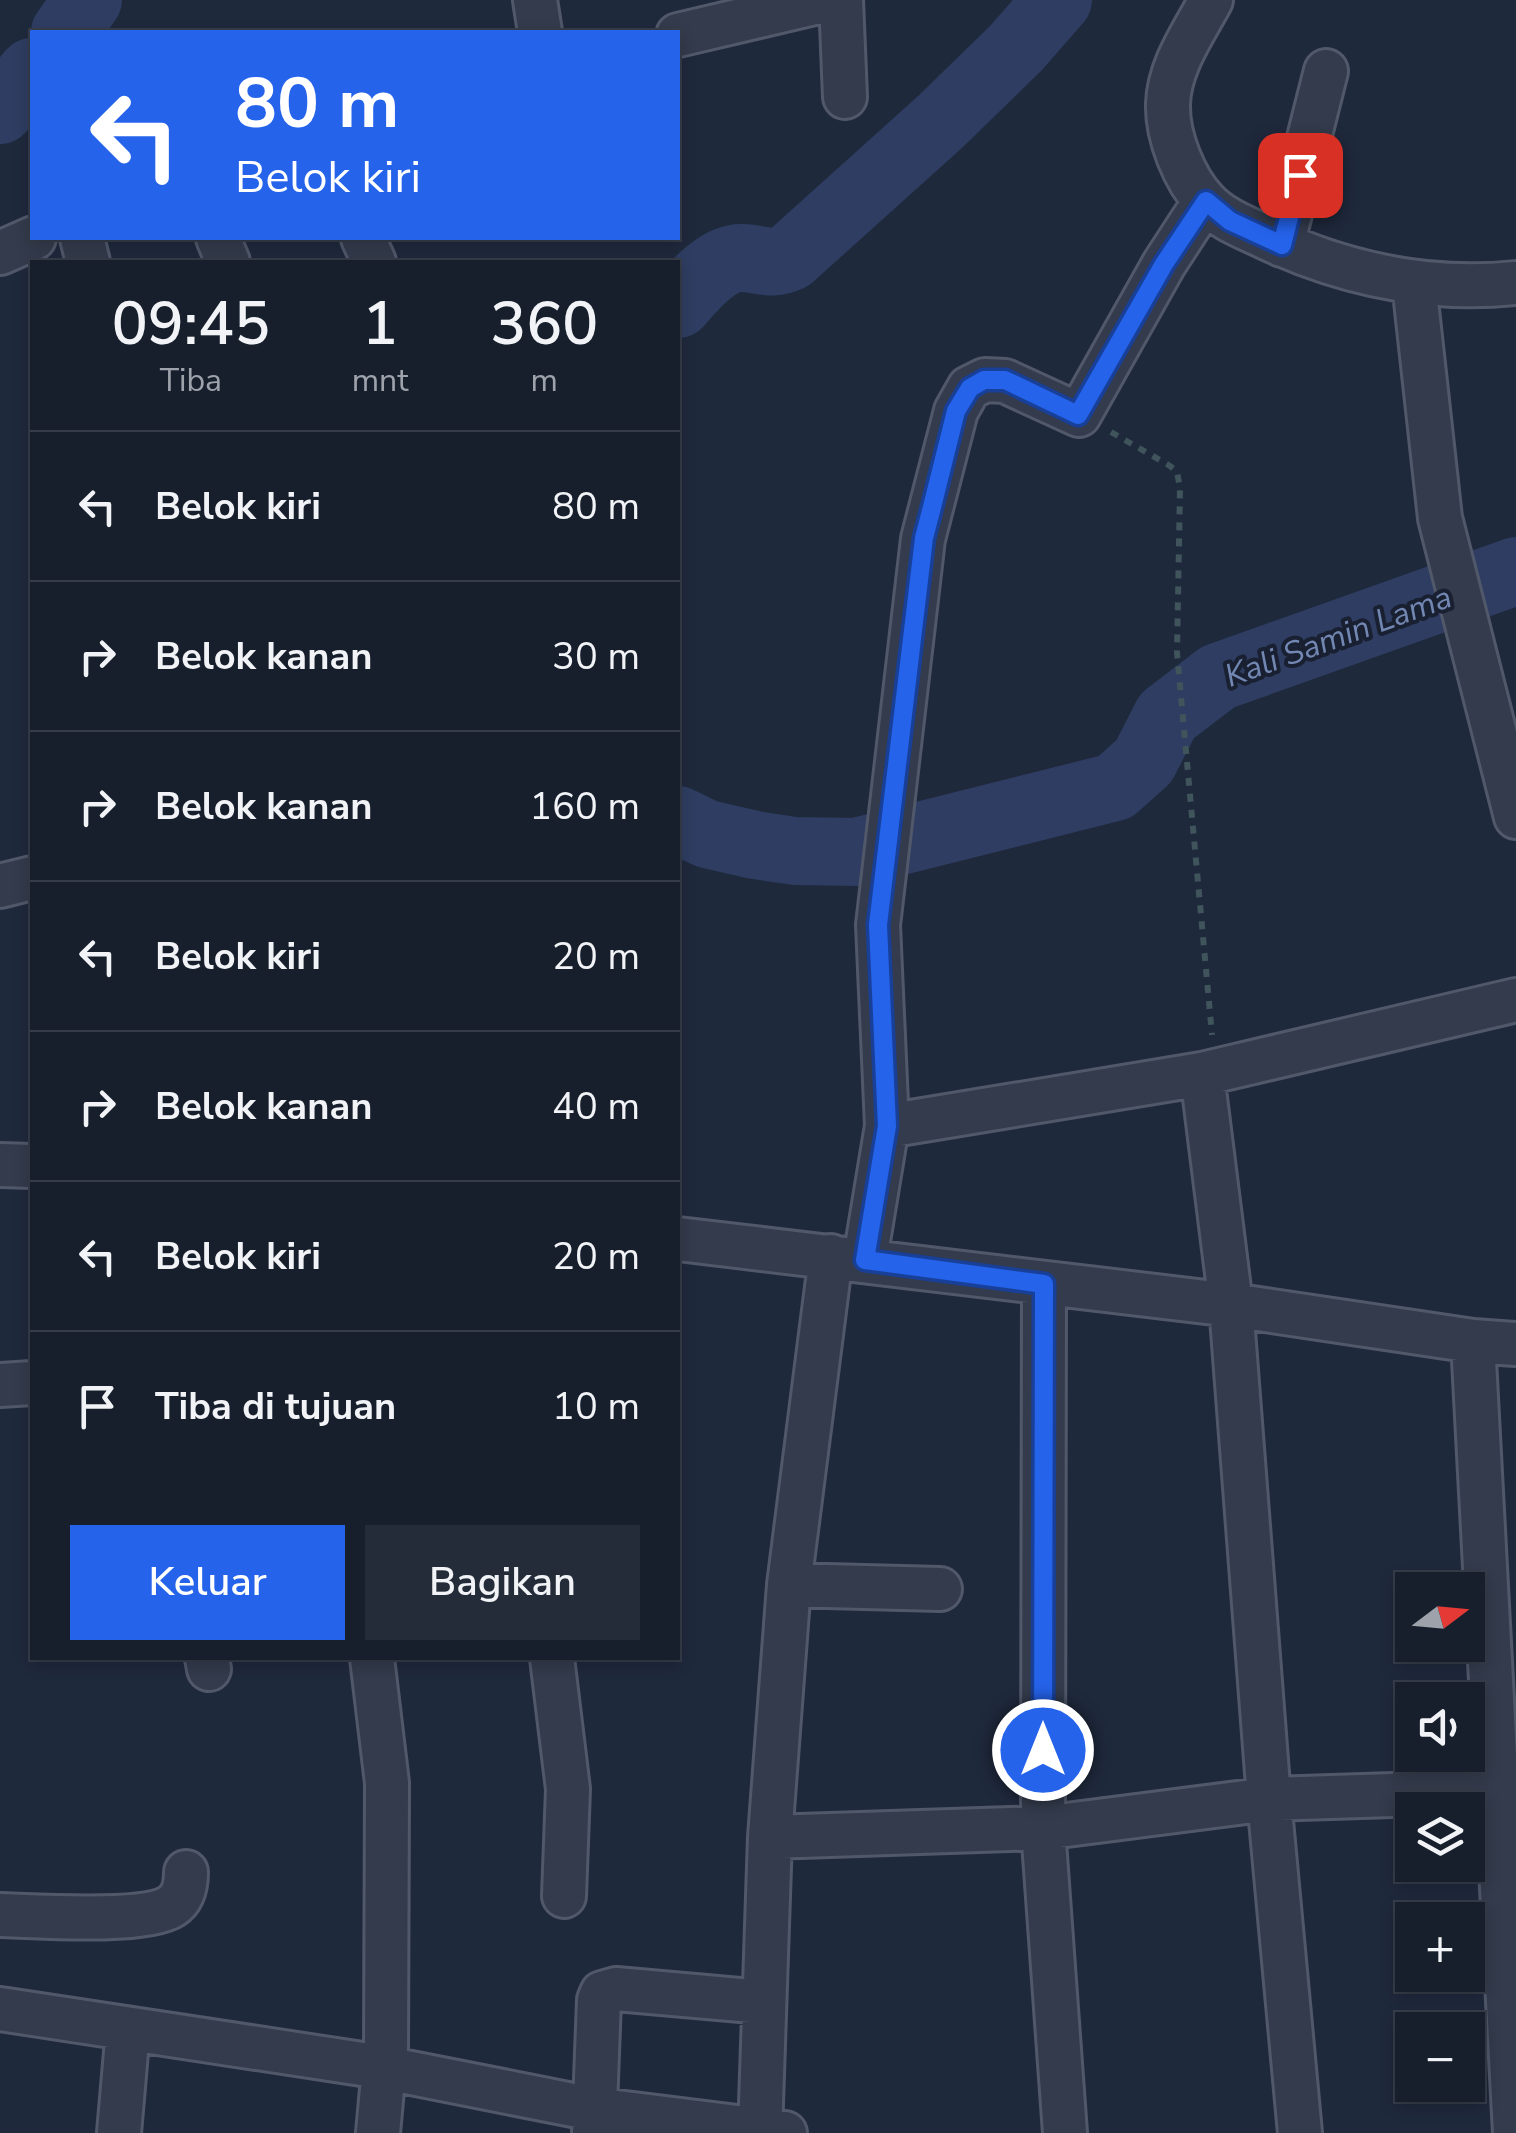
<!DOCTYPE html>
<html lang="id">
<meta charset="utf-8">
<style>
body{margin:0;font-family:"Nunito Sans",sans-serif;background:#242c39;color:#f1f3f6;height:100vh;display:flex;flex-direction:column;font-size:38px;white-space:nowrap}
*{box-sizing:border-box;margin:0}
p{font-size:32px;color:#9ea2aa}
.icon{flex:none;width:55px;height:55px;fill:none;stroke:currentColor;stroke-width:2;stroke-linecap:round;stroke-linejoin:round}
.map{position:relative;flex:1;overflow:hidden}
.side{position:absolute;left:30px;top:260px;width:650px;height:1400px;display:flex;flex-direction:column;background:#171f2d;border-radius:0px;box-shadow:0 5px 15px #0003,0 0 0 2px #363d49}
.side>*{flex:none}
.banner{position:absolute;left:30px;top:30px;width:650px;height:210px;border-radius:0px;box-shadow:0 5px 15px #0003,0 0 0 2px #363d49;background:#2563eb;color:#fff;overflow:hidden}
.needle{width:65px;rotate:74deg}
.buttons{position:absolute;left:1395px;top:1572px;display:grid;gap:20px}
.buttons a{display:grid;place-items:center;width:90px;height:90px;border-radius:0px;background:#171f2d;box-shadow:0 5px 15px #0003,0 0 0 2px #363d49;font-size:50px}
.pin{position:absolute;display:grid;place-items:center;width:85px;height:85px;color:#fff;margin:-42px;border-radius:20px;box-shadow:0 5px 15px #0006}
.me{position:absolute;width:110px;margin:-55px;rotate:0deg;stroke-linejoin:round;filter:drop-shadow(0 0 8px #0008)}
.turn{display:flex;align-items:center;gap:35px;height:210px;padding:0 40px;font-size:45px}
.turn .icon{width:130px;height:130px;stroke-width:2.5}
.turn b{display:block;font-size:70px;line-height:85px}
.eta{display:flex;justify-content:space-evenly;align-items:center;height:170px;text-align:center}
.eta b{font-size:60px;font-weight:600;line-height:70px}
.primary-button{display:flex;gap:20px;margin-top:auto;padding:20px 40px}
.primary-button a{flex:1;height:115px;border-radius:0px;background:#2563eb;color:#fff;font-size:40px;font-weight:600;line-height:115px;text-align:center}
.primary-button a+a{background:#242c39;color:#f1f3f6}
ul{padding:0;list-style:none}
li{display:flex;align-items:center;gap:30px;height:150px;padding:0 40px;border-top:2px solid #363d49}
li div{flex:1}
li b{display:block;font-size:38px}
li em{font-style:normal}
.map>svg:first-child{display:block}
</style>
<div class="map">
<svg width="1516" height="2133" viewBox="0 0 1516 2133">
<rect width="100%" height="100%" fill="#1f293c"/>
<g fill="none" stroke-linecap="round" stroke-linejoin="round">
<path stroke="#2e3d61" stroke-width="68" d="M 65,32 L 88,0
M 0,110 L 32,72
M 678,304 C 692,288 718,256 743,258 C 762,259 771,266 790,257 L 940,122 L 1016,48 L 1058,0
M 678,820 L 707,834 L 755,845 L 795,851 L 856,852 L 1115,787 L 1144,761 L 1167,716 L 1218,677 L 1516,571"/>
<defs>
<path id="minor" d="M 535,0 L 540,32
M 841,0 L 845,97
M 1211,0 C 1194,32 1169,66 1168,104 C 1167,136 1184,179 1206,202 C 1222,219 1244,227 1265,237 C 1344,274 1429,292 1516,283
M 678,35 L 827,0
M 82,238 L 88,262
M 218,238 L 228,262
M 363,238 L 374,262
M 1282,245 L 1326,71
M 0,253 L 34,238
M 1414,283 L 1440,518 L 1516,817
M 0,886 L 32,878
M 1202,1074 L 1231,1305 L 1269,1799 L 1300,2133
M 887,1126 L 878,925 L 923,539 L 956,411 L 969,388 L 985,380 L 1005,381 L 1079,415 L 1164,264 L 1205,201
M 0,1165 L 32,1166
M 678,1239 L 1231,1305 L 1473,1341 L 1516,1344
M 865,1259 L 887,1126 L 1202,1074 L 1516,1000
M 1044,1284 L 1043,1828 L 1065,2133
M 1473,1341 L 1515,2133
M 0,1385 L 32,1383
M 789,1585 L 940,1589
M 207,1658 L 209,1669
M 372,1658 L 387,1783 L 386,2051
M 552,1658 L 568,1789 L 564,1896
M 770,1837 L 1043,1828 L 1269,1799 L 1516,1791
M 0,1915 C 35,1916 145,1924 172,1906 C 184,1898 186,1885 186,1872
M 0,2009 L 362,2064
M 401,2071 L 593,2109 L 785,2133
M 119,2133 L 128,2029
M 378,2133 L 382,2089
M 594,2133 L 599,2000 L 602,1993 L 616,1989 L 764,2002
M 760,2133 L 770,1837 L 789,1585 L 831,1256"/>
</defs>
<use href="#minor" stroke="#51586a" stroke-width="48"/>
<path stroke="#3f545b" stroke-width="6" stroke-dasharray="8 8" stroke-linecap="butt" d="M 1111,432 L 1170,466 L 1177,472 L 1180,488 L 1177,653 L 1212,1035"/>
<use href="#minor" stroke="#333b4c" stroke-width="42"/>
</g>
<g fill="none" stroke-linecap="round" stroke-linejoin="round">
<defs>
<path id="route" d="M 1043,1750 L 1044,1284 L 865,1260 L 887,1126 L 878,925 L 924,538 L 932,507 L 956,411 L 970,388 L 984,380 L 1005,380 L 1078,415 L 1164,264 L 1206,201 L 1230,221 L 1282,245 L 1300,175"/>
</defs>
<use href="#route" stroke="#184099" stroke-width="25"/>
<use href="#route" stroke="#2563eb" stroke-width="18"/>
</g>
<g text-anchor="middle" stroke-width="8" stroke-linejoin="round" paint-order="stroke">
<g font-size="32" font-style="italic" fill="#7387b3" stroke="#192031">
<text transform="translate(1338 636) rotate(-20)" y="11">Kali Samin Lama</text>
</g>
</g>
</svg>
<div class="buttons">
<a><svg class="needle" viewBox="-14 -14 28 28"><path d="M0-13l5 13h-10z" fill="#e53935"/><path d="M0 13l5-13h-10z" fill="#9ea2aa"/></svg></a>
<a><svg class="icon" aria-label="sound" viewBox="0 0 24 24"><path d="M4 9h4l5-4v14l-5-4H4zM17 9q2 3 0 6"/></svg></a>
<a><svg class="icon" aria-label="layers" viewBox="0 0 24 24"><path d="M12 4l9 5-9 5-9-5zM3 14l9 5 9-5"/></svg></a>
<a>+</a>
<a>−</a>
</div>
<div class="pin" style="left:1300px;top:175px;background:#d93025"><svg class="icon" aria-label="arrive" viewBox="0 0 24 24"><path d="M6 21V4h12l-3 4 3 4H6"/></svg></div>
<svg class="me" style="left:1043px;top:1750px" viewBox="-20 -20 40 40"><circle r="17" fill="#2563eb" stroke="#fff" stroke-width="3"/><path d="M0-11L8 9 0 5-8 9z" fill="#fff"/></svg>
<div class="banner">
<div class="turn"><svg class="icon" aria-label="left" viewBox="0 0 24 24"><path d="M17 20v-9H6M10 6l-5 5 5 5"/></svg><div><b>80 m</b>Belok kiri</div></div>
</div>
<section class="side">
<div class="eta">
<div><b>09:45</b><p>Tiba</p></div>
<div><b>1</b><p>mnt</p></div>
<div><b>360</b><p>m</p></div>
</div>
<ul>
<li><svg class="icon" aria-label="left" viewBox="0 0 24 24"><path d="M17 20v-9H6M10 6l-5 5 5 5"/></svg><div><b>Belok kiri</b></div><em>80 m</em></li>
<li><svg class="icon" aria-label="right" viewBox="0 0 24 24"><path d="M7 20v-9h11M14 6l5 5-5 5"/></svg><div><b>Belok kanan</b></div><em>30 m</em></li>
<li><svg class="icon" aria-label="right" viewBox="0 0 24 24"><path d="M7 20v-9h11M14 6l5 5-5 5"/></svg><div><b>Belok kanan</b></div><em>160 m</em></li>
<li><svg class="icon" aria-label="left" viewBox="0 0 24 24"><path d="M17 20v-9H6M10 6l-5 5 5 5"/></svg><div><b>Belok kiri</b></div><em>20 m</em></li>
<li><svg class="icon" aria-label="right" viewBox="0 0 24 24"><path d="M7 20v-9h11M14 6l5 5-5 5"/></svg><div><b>Belok kanan</b></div><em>40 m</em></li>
<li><svg class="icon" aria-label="left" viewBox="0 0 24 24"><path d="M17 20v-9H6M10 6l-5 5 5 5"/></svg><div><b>Belok kiri</b></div><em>20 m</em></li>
<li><svg class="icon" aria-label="arrive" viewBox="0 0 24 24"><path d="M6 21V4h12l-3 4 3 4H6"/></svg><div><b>Tiba di tujuan</b></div><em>10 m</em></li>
</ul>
<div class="primary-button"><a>Keluar</a><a>Bagikan</a></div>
</section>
</div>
